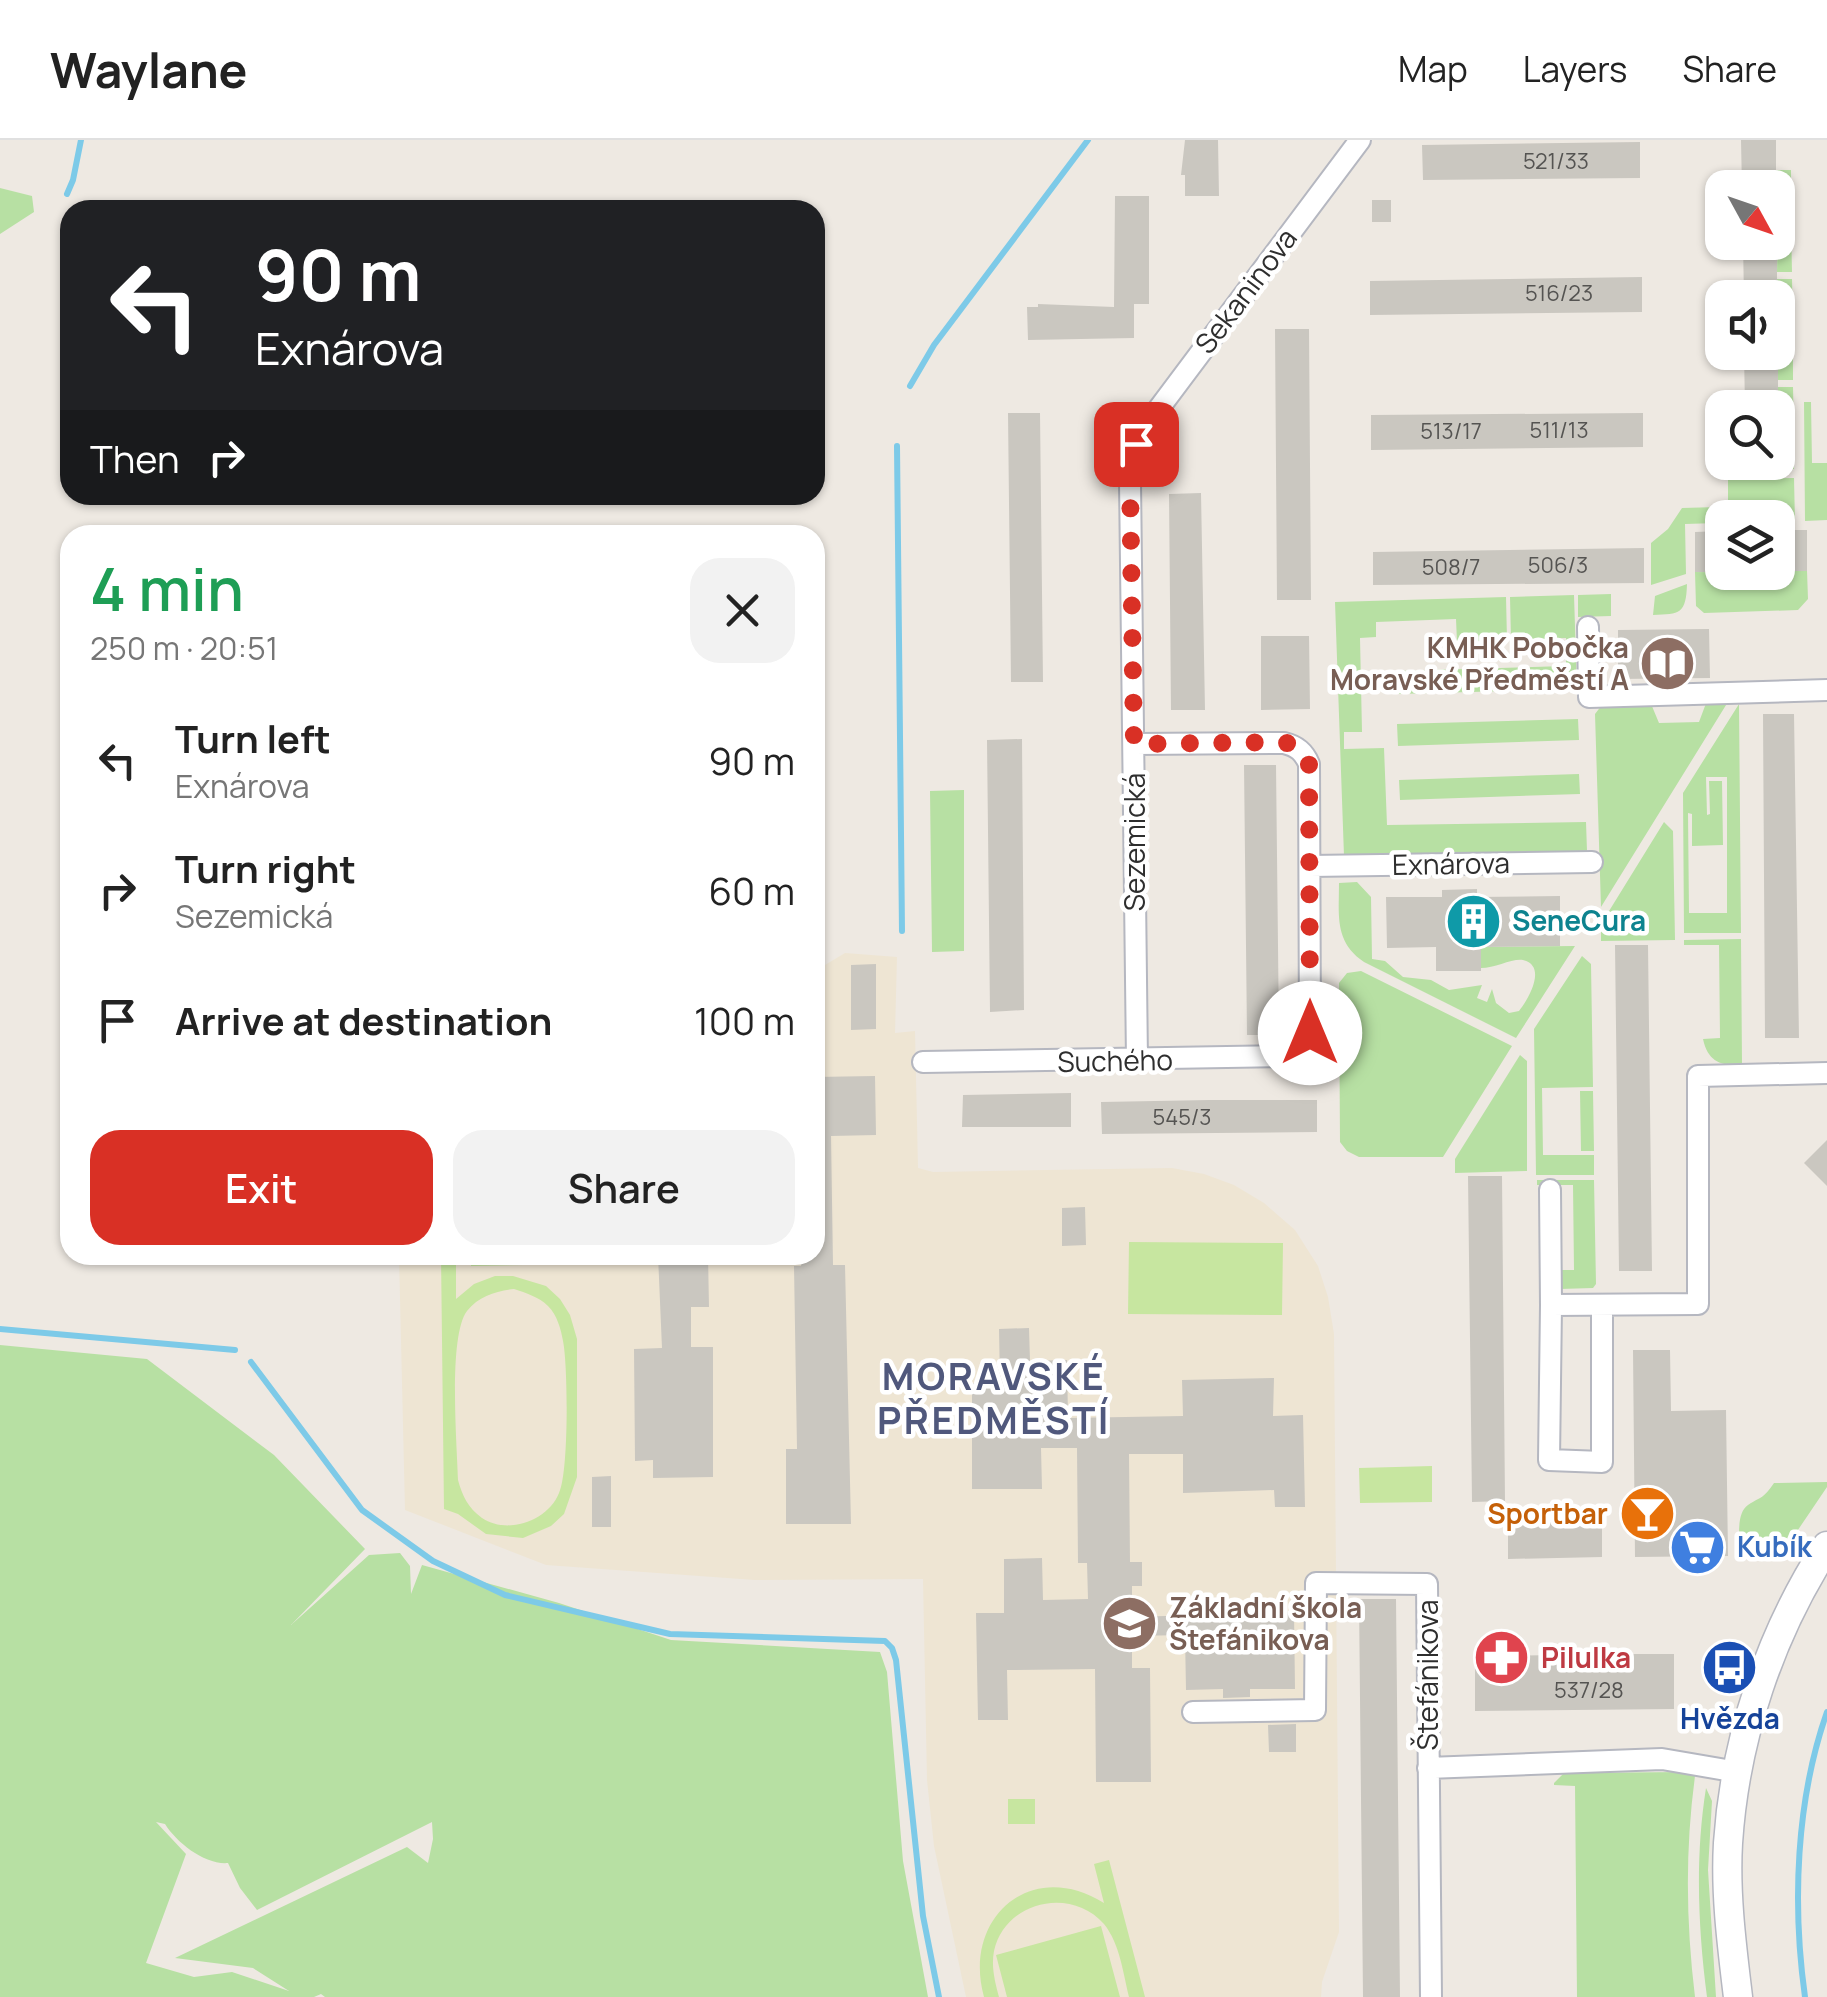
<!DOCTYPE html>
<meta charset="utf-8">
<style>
body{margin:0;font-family:Manrope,sans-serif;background:#f2f2f2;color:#222;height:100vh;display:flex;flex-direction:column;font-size:38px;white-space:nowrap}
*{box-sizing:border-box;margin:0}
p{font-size:32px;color:#767676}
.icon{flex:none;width:55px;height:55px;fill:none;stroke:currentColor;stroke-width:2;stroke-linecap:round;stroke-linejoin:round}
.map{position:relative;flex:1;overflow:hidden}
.drawer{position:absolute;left:60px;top:385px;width:765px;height:740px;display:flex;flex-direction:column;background:#fff;border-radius:30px;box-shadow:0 2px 8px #0004}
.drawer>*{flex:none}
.hud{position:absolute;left:60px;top:60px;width:765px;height:305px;border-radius:30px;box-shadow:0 2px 8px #0004;background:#202124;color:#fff;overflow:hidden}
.needle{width:65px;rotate:130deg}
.buttons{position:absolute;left:1705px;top:30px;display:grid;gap:20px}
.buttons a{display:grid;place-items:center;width:90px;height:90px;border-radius:20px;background:#fff;box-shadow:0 2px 8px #0004;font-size:50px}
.pin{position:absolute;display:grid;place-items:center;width:85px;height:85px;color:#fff;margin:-42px;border-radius:20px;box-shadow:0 5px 15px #0006}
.me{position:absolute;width:110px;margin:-55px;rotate:0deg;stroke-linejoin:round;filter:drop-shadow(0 0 8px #0008)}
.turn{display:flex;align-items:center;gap:35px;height:210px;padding:0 30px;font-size:45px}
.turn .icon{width:130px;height:130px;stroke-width:2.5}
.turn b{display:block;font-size:70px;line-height:85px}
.then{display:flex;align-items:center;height:95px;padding:0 30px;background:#0003;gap:20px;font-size:38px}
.round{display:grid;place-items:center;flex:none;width:105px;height:105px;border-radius:30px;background:#f2f2f2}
.head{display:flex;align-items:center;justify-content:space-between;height:170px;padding:0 30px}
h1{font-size:60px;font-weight:600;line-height:75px;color:#1e9e55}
.cta{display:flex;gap:20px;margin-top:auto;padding:20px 30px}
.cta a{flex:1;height:115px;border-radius:30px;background:#d93025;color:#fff;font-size:40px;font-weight:600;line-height:115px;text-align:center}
.cta a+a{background:#f2f2f2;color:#222}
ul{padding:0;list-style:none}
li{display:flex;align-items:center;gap:30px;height:130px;padding:0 30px}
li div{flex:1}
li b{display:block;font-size:38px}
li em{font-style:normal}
header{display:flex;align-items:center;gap:60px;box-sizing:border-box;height:140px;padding:0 50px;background:#fff;border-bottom:2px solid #e0e0e0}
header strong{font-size:48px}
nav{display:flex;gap:55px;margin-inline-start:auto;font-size:35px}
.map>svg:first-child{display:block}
</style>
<header>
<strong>Waylane</strong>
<nav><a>Map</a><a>Layers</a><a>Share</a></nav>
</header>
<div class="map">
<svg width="1827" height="1857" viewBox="0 0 1827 1857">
<rect width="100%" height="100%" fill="#eee9e2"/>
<path fill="#eee5d3" d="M 845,813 L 897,817 L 895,893 L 915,891 L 918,1028 L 933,1032 L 1172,1028 L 1204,1034 L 1234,1045 L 1264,1063 L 1295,1090 L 1318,1126 L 1328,1157 L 1334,1194 L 1339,1792 L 1322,1842 L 1321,1857 L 966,1857 L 934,1706 L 927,1640 L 923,1439 L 755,1440 L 546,1425 L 405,1370 L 399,1115 L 815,1115 L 815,831 Z"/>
<path fill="#b7e0a3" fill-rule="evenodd" d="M 1776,30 L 1791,30 L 1791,78 L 1778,78 Z
M 0,48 L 32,56 L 34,72 L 0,94 Z
M 1778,85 L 1791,85 L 1792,132 L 1777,132 Z
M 1777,139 L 1792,139 L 1793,186 L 1778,186 Z
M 1778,193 L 1793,193 L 1793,240 L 1778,240 Z
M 1778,247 L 1793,247 L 1794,294 L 1778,294 Z
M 1804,262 L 1811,262 L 1812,323 L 1827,323 L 1827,380 L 1805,381 Z
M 1778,301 L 1794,301 L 1794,329 L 1728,331 L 1728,323 L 1778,324 Z
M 1794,338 L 1795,382 L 1778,382 L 1778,378 L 1728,377 L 1728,339 Z
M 1718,367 L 1718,383 L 1685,384 L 1686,434 L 1651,445 L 1651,403 L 1668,389 L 1682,368 Z
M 1778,431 L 1807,431 L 1808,459 L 1798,470 L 1704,473 L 1696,466 L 1695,432 L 1764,433 L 1764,438 L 1771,438 L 1771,433 Z
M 1687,444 C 1686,474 1680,474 1653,475 L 1655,456 Z
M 1611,454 L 1611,476 L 1578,477 L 1578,455 Z
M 1574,455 L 1577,549 L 1397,554 L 1396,531 L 1566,526 L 1566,498 L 1511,500 L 1510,457 Z
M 1506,457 L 1507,500 L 1457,502 L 1456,479 L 1376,482 L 1376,497 L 1360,498 L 1362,592 L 1344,592 L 1344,609 L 1384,608 L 1387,685 L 1586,682 L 1587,711 L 1344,716 L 1335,462 Z
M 1731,557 L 1601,767 L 1595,574 L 1605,561 L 1649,559 L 1659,583 L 1699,582 L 1708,558 Z
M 1739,564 L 1741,793 L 1684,793 L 1683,653 ZM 1706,637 L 1727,637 L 1727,773 L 1689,773 L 1688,673 L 1692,674 L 1692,706 L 1723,705 L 1722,641 L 1709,641 L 1710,674 L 1707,675 Z
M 1578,579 L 1579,600 L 1398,606 L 1397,584 Z
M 1579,634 L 1580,654 L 1400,660 L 1399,640 Z
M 964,650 L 964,811 L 932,812 L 930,651 Z
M 1664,682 L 1673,691 L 1675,800 L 1601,801 L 1601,784 Z
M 1357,742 L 1371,757 L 1372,819 L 1385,821 L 1403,837 L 1431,840 L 1449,850 L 1482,845 L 1477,858 L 1487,862 L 1492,849 L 1496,863 L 1509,873 L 1519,871 C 1528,860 1548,826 1523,820 C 1513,818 1495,828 1481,828 L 1481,807 L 1575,806 L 1516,898 L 1364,822 C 1334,802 1339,775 1339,743 Z
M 1741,799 L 1742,925 C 1721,926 1708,922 1703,899 L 1720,898 L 1719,805 L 1684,805 L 1684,800 Z
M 1582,816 L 1591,824 L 1593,947 L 1542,948 L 1543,1015 L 1594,1015 L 1594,1035 L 1536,1035 L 1534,889 Z
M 1361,831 L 1512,906 L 1443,1017 L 1359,1017 L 1347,1011 L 1340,1002 L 1339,843 L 1347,833 Z
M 1520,915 L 1527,921 L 1527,1031 L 1455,1033 L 1455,1019 Z
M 1580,951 L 1593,951 L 1594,1011 L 1581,1011 Z
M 1537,1040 L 1594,1040 L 1596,1144 L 1593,1148 L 1560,1149 L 1556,1130 L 1574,1130 L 1573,1045 L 1537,1045 Z
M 0,1205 L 147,1219 L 274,1315 L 365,1409 L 291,1485 L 369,1415 L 400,1413 L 410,1426 L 411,1454 L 422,1425 L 559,1463 L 671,1500 L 880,1512 L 887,1532 L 903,1721 L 928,1857 L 325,1857 L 321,1854 L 314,1857 L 0,1857 ZM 156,1682 L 165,1684 C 177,1703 205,1725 228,1723 L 240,1748 L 257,1770 L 432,1682 L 433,1699 L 428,1723 L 407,1707 L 175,1818 L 253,1828 L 289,1851 L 232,1832 L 194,1837 L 146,1823 L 186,1714 Z
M 1827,1342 L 1827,1347 L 1781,1415 L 1740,1416 C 1740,1402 1735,1374 1748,1365 C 1763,1355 1762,1360 1774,1343 Z
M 1685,1632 L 1695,1636 C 1685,1710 1686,1783 1695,1857 L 1577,1857 L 1575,1646 L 1554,1645 L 1554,1643 L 1563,1634 L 1572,1633 Z
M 1706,1648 L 1712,1661 L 1708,1730 L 1716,1857 L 1707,1857 C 1698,1788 1695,1717 1706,1648 Z"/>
<path fill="#c7e6a0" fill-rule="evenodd" d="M 1129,1102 L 1283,1103 L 1282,1175 L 1128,1174 Z
M 441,1115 L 456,1115 L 456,1159 L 474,1144 L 495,1136 L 513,1136 L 546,1146 L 560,1159 L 570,1175 L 577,1199 L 577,1337 L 564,1374 L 551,1386 L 523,1398 L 486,1394 L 458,1374 L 444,1369 ZM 514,1149 C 526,1153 539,1157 548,1166 C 557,1175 561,1189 563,1201 C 568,1225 569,1332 559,1353 C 548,1381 507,1395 482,1378 C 468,1368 462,1355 458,1340 C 457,1304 448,1196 467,1171 C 479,1156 496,1151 514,1149 Z
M 471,1115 L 589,1115 L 589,1124 L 471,1126 Z
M 1432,1326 L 1432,1362 L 1360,1363 L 1359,1328 Z
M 1008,1659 L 1035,1659 L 1035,1684 L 1008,1684 Z
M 1109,1720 L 1145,1857 L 1129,1857 C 1123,1833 1120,1804 1104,1784 C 1071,1746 1005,1761 994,1811 C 991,1827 995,1842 999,1857 L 984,1857 C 962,1778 1031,1717 1104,1763 L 1094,1724 Z
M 1101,1786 L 1120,1857 L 1007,1857 L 996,1815 Z"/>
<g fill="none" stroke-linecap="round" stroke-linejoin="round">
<path stroke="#7dcae8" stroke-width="6" d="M 67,54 L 73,40 L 81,0
M 910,246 L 934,205 L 1088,0
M 897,306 L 902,791
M 0,1189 L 235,1210
M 251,1222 L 362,1370 L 433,1421 L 505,1455 L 670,1494 L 885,1501 L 892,1508 L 896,1520 L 923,1776 L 939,1857
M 1805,1857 C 1792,1764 1796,1660 1827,1572"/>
</g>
<path fill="#cac7c0" d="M 1185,0 L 1218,0 L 1219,56 L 1185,56 L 1185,35 L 1181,35 Z
M 1741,0 L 1776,0 L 1776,48 L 1742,48 Z
M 1640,2 L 1640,38 L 1423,40 L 1422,5 Z
M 1115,56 L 1149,56 L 1149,164 L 1134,164 L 1134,198 L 1028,200 L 1027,167 L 1038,167 L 1038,164 L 1114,167 Z
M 1372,60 L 1391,60 L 1391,82 L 1372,82 Z
M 1743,102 L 1777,102 L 1777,158 L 1744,158 Z
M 1642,137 L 1642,172 L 1370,175 L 1370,141 Z
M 1275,189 L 1309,189 L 1311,460 L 1277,460 Z
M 1744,212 L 1778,212 L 1778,268 L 1745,268 Z
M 1008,273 L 1040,273 L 1043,542 L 1011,542 Z
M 1643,273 L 1643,307 L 1371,310 L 1371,275 Z
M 1201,353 L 1205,570 L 1171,570 L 1169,354 Z
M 1778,390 L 1807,390 L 1807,431 L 1778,431 Z
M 1722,391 L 1722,432 L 1695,432 L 1695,392 Z
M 1644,408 L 1644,443 L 1373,445 L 1373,412 Z
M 1709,489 L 1710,538 L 1618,539 L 1618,490 Z
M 1261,496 L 1309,496 L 1310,569 L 1261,570 Z
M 1763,574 L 1794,574 L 1799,898 L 1765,898 Z
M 1022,599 L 1024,870 L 990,872 L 987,600 Z
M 1244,625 L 1276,625 L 1279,895 L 1247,895 Z
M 1477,749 L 1477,757 L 1560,756 L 1560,806 L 1481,807 L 1481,831 L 1436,831 L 1436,807 L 1387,808 L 1386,757 L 1442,757 L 1442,750 Z
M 1615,805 L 1648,805 L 1652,1131 L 1619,1131 Z
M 876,824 L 876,889 L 851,890 L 851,825 Z
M 875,936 L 876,995 L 831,996 L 833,1125 L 845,1125 L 851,1384 L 786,1384 L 786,1309 L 797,1309 L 794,1126 L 801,1126 L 800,1115 L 815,1115 L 815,937 Z
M 1071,953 L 1071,987 L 962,987 L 963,955 Z
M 1209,960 L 1317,960 L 1317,992 L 1102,994 L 1101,962 Z
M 1827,1000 L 1827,1046 L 1804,1023 Z
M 1468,1036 L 1502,1036 L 1505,1361 L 1472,1362 Z
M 1085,1067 L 1086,1105 L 1062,1106 L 1062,1068 Z
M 658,1115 L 708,1115 L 709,1167 L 691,1167 L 691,1207 L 713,1207 L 713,1337 L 653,1338 L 653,1320 L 635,1321 L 634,1209 L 662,1208 Z
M 1029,1188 L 1030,1221 L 1067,1220 L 1068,1278 L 1183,1276 L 1182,1240 L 1274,1238 L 1273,1276 L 1303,1275 L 1305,1367 L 1275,1367 L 1274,1350 L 1183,1353 L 1183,1314 L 1129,1314 L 1130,1422 L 1142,1422 L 1142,1446 L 1132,1446 L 1132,1477 L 1294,1472 L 1295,1549 L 1250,1549 L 1250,1557 L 1223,1558 L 1223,1549 L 1186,1550 L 1185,1495 L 1132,1496 L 1132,1528 L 1150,1528 L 1151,1642 L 1096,1642 L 1095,1529 L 1007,1530 L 1008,1580 L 978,1580 L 976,1473 L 1004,1473 L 1004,1419 L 1042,1418 L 1043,1460 L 1088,1459 L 1087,1423 L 1078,1423 L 1077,1308 L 1041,1308 L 1042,1349 L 972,1349 L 972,1243 L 1000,1243 L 999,1189 Z
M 1633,1210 L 1670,1210 L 1671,1271 L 1726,1270 L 1728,1416 L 1635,1417 Z
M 611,1336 L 611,1387 L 592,1387 L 592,1337 Z
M 1602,1374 L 1602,1417 L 1508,1419 L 1508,1375 Z
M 1359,1459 L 1396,1459 L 1400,1857 L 1363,1857 Z
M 1636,1514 L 1674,1514 L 1674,1569 L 1475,1571 L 1475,1516 Z
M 1296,1584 L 1296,1612 L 1269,1612 L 1268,1585 Z"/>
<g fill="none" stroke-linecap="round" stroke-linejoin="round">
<defs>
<path id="street" d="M 1588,487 L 1589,557 L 1827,550
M 1310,726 L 1592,722
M 1137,921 L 1130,341 L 1136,304 L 1157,271 L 1360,0
M 923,922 L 1295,916 L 1305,911 L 1310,900 L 1309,624 C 1304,612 1297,606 1284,603 L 1134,604
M 1550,1050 L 1551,1165
M 1602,1165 L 1602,1322 L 1549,1320 L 1551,1165 L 1698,1164 L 1698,936 L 1827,933
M 1193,1572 L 1315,1570 L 1316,1443 L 1427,1444 L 1431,1857
M 1428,1628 L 1662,1619 L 1738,1632"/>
<path id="secondary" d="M 1738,1857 C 1732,1807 1725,1754 1728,1703 C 1735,1598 1770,1494 1827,1406"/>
</defs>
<use href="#street" stroke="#b5b7c0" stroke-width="24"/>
<use href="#secondary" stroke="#b5b7c0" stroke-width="31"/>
<use href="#street" stroke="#fff" stroke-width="20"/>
<use href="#secondary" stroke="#fff" stroke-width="28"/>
</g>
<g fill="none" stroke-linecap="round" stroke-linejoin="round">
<path stroke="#d93025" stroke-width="18" stroke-dasharray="0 32.4" d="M 1136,304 L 1130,341 L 1134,604 L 1284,602 C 1297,606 1304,611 1309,624 L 1310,893"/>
</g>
<defs>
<symbol id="library-disc" viewBox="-11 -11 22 22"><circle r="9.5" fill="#8d6e63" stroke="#fff"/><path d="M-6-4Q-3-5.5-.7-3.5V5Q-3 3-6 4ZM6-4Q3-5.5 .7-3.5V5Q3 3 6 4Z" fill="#fff"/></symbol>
<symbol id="building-disc" viewBox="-11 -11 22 22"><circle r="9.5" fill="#0f9aa8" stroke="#fff"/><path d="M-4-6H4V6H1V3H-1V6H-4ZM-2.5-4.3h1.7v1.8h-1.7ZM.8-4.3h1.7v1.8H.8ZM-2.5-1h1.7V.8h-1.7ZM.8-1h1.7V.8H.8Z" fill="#fff"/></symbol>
<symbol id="bar-disc" viewBox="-11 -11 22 22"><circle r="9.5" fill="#e8710a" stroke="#fff"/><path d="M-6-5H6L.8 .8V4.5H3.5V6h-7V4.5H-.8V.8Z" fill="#fff"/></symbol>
<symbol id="supermarket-disc" viewBox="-11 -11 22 22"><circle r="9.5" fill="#3f7fe0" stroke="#fff"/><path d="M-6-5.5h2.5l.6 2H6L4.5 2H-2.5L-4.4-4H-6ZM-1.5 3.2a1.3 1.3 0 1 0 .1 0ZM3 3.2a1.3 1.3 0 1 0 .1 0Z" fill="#fff"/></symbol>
<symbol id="school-disc" viewBox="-11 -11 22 22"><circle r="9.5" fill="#8d6e63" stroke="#fff"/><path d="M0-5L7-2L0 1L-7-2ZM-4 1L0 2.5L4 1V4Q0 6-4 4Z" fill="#fff"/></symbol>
<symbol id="pharmacy-disc" viewBox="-11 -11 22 22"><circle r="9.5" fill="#e0444e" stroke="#fff"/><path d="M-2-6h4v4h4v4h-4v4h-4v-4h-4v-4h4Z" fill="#fff"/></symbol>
<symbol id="bus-disc" viewBox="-11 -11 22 22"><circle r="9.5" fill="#1a4fb4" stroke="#fff"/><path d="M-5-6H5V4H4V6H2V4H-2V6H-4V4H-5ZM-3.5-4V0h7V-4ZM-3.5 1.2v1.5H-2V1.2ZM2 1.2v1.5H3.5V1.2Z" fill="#fff"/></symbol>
</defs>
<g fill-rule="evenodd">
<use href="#library-disc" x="1636" y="492" width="63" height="63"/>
<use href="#building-disc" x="1442" y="750" width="63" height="63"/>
<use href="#bar-disc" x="1616" y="1342" width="63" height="63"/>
<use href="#supermarket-disc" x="1666" y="1376" width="63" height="63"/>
<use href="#school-disc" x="1098" y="1452" width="63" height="63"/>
<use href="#pharmacy-disc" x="1470" y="1486" width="63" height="63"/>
<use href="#bus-disc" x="1698" y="1496" width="63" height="63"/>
</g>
<g text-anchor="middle" stroke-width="9" stroke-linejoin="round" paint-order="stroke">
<g font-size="22" fill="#555452">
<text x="1556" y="29">521/33</text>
<text x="1559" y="161">516/23</text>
<text x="1559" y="298">511/13</text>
<text x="1451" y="299">513/17</text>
<text x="1558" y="433">506/3</text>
<text x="1451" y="435">508/7</text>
<text x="1182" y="985">545/3</text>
<text x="1589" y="1558">537/28</text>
</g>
<g font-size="28" fill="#2e2e2e" stroke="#fff">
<text transform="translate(1246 151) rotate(-53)" y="10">Sekaninova</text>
<text transform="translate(1135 702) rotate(-90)" y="10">Sezemická</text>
<text transform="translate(1451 724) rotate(-1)" y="10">Exnárova</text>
<text transform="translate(1115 921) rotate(-1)" y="10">Suchého</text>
<text transform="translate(1428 1535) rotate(-90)" y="10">Štefánikova</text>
</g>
<g font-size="28" font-weight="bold" fill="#785e54" stroke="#fff" text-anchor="end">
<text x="1629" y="518">KMHK Pobočka<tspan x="1629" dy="32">Moravské Předměstí A</tspan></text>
<text x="1169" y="1478" text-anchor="start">Základní škola<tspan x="1169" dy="32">Štefánikova</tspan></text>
</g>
<g font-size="28" font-weight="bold" fill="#0d838f" stroke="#fff" text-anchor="start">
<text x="1512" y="791">SeneCura</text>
</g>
<g font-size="28" font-weight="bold" fill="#c56008" stroke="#fff" text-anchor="end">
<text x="1608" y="1384">Sportbar</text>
</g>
<g font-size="28" font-weight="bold" fill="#366cbe" stroke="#fff" text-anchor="start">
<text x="1737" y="1417">Kubík</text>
</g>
<g font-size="28" font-weight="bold" fill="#be3a42" stroke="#fff" text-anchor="start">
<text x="1541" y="1528">Pilulka</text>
</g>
<g font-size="28" font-weight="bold" fill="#164399" stroke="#fff">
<text x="1730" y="1589">Hvězda</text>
</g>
<g font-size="38" font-weight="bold" letter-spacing="2.5" fill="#50587c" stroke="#fff">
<text x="994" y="1250">MORAVSKÉ<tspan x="994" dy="44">PŘEDMĚSTÍ</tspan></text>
</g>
</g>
</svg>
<div class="buttons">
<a><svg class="needle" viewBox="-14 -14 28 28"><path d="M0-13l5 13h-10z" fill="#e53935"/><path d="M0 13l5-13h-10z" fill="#767676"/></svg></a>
<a><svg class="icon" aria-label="sound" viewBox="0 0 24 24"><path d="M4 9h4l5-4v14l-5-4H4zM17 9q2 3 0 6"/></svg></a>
<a><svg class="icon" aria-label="search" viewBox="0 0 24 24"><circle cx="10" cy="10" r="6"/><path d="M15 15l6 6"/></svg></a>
<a><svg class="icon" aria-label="layers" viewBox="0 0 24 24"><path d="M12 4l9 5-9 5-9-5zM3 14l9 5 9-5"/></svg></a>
</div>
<div class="pin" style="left:1136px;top:304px;background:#d93025"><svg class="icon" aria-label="arrive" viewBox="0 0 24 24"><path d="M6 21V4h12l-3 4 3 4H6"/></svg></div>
<svg class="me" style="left:1310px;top:893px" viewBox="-20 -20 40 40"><circle r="19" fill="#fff"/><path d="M0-13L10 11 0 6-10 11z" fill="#d93025"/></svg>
<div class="hud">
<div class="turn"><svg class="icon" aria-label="left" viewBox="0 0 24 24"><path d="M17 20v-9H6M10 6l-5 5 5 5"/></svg><div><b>90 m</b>Exnárova</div></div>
<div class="then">Then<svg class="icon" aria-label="right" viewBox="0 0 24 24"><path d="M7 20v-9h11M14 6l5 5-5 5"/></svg></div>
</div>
<section class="drawer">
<div class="head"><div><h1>4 min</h1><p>250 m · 20:51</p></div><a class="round"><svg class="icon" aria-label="close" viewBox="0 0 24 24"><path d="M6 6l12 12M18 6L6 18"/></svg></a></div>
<ul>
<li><svg class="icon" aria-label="left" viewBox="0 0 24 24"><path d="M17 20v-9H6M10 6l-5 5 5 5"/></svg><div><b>Turn left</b><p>Exnárova</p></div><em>90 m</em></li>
<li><svg class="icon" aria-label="right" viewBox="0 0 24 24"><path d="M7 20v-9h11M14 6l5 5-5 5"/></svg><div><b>Turn right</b><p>Sezemická</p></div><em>60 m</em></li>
<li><svg class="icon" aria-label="arrive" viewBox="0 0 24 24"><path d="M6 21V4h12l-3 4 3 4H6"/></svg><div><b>Arrive at destination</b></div><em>100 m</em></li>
</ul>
<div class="cta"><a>Exit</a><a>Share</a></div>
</section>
</div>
